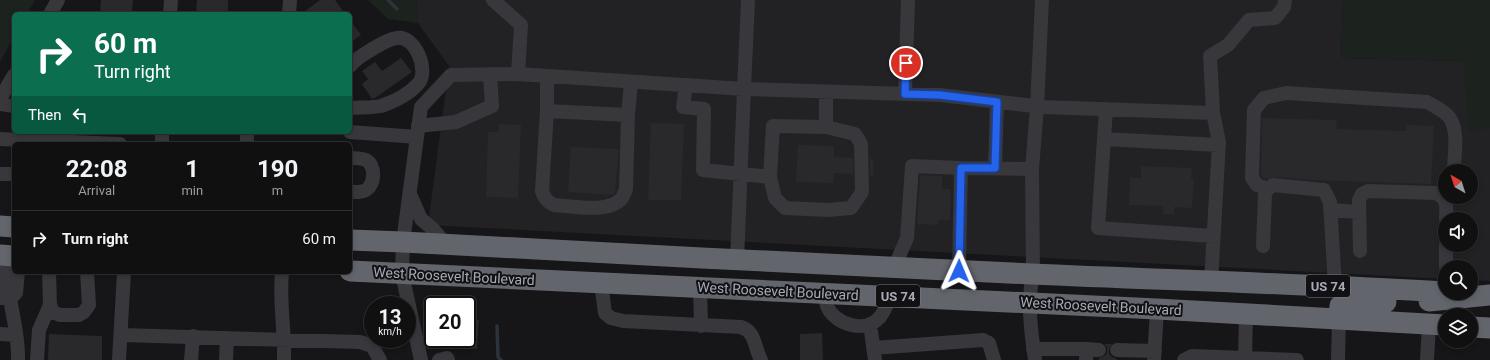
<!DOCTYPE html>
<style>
body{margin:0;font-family:Roboto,sans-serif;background:#1e1e1f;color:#f1f3f6;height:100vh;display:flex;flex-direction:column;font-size:15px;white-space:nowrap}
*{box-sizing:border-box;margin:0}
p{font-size:13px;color:#9c9d9f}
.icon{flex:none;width:22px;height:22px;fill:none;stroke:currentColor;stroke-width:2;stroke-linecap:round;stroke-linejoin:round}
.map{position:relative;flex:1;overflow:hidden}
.details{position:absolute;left:12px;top:142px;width:340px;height:132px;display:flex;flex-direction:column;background:#101011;border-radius:6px;box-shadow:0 2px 6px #0003,0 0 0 1px #303031}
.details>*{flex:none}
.guide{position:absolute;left:12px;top:12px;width:340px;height:122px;border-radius:6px;box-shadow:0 2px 6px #0003,0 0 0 1px #303031;background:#0b6e4f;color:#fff;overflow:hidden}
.needle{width:26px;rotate:321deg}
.controls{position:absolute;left:1438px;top:164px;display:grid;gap:8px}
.controls a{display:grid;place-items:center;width:40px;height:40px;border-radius:50%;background:#101011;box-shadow:0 2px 6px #0003,0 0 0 1px #303031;font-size:20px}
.speed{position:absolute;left:364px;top:296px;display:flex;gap:8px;font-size:20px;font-weight:700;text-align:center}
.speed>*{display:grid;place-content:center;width:52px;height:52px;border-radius:50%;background:#101011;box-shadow:0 2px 6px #0003,0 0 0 1px #303031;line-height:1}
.speed small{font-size:10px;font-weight:400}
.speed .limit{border:2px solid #111;border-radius:6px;background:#fff;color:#111}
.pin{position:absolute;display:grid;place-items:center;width:34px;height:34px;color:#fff;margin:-17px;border:2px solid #fff;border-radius:50%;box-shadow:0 1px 4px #0007}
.me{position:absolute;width:44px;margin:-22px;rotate:1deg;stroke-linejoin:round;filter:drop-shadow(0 0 3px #0008)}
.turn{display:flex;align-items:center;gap:14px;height:84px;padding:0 16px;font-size:18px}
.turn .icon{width:52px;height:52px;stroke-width:2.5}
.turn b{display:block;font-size:28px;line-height:34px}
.then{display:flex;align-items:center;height:38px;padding:0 16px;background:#0003;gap:8px;font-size:15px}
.eta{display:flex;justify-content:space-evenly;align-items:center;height:68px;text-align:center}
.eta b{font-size:24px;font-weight:700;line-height:28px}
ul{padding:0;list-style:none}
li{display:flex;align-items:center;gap:12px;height:56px;padding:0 16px;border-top:1px solid #303031}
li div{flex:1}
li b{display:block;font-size:15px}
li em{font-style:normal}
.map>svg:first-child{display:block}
</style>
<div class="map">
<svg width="1490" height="360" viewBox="0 0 1490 360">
<rect width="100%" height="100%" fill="#161517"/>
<path fill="#222224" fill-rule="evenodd" d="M 416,0 L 1343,0 L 1341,58 L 1464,61 L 1470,131 L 1490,127 L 1490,281 L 1471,280 L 1471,267 L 1445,267 L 1445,279 L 428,225 L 449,66 L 418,23 ZM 1445,171 L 1471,171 L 1471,197 L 1445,197 ZM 1445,219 L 1471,219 L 1471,245 L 1445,245 Z"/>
<path fill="#1c221d" d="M 0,0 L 35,0 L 27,14 L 14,14 L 14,37 L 0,62 Z
M 368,0 L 416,0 L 418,23 L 388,19 Z
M 1343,0 L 1490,0 L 1490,127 L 1470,132 L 1463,61 L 1341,58 Z"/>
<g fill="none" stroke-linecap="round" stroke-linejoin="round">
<path stroke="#2c333b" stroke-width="3.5" d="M 388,0 L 397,9
M 497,326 L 498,357 L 501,360"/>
</g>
<path fill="#29282b" d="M 101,0 L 133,0 L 132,14 L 100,14 Z
M 197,0 L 228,0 L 228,14 L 196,14 Z
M 320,0 L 335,0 L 345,14 L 301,14 Z
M 350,20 L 361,35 L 350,43 Z
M 401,58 L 412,72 L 375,98 L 372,99 L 362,84 L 368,79 L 362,71 L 375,62 L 382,71 Z
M 1262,118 L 1337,120 L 1336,129 L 1406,131 L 1406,125 L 1434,126 L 1431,184 L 1311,180 L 1274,177 L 1267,179 L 1262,178 L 1261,175 Z
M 651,123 L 684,124 L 681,200 L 648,200 Z
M 499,124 L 521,125 L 518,198 L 486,197 L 488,132 L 499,132 Z
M 798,145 L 834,146 L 834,157 L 853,158 L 853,174 L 834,173 L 833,183 L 796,182 Z
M 571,147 L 619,149 L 615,192 L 613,195 L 568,192 Z
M 870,159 L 874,159 L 873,175 L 870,175 Z
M 1141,166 L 1192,168 L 1191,179 L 1194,179 L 1192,208 L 1174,207 L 1174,214 L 1163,214 L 1163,206 L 1129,205 L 1130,177 L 1141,178 Z
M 920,175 L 942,176 L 942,189 L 951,189 L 950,220 L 938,220 L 938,225 L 917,224 Z
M 467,319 L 479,320 L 477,349 L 462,348 L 463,339 L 467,339 Z
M 822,333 L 823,360 L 800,360 L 800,334 Z
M 49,334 L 102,336 L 102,360 L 48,360 Z
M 1104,344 L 1112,344 L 1109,349 L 1109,354 L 1112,357 L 1117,359 L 1117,360 L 1099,360 L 1099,358 L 1106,355 L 1107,351 L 1107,347 Z"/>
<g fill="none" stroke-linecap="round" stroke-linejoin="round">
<path stroke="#37373c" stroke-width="14" d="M 50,14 L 58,0
M 170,14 L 171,0
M 289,14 L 290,0
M 350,66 C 356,58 366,53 374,48 C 381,44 389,39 397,38 C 415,35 430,71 418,84 C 409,94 393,102 381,106 C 371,108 360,107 350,108
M 518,74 L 744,89 L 748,0
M 547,76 L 547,111 L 628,115 L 631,82
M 686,85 L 683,107 L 704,109 L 703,170 L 770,177 L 773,126 L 826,127 L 826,92
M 905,94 L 908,0
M 0,99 L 14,75
M 0,104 L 14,106
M 1106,109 L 1098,228 L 1213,236
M 547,111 L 542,191 C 544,198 547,202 554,205 C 571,206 610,214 622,198 C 624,195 625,192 626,189 L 628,115
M 418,126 L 456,122 L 492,106 L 490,75
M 350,132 L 417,137
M 0,139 L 120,144
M 1104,139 L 1219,145
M 162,144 L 162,132
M 247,144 L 247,132
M 350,158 C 355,158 361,158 366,160 C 376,166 375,184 366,190 C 361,193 355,192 350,192
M 995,168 L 997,102
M 1032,169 L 1033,274 C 1027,302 1031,332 1035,360
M 0,174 L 14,174
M 770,177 L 775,198 L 785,208 L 828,210 L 851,208 L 862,192 L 861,144 L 855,134 L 826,127
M 1268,189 L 1257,185 L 1252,178 L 1254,110 L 1264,98 L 1286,93 L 1427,102 C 1434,106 1445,111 1450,118 C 1459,133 1454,155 1454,171
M 410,194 L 421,219 L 433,229 L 446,244
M 1330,210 L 1359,212
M 1263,246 L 1265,194 L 1268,189 L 1273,185 L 1324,190 L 1330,202 L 1335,286
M 1360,251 L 1359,200 L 1362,194 L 1368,191 L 1436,193 C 1449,200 1446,206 1446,219
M 7,256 L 5,292 L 10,298 L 16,293 L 18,272
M 737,261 L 744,89 L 940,95 L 1043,107 L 1213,113 L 1210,56 L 1228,45 L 1249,20 L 1275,18 L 1284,7 L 1285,0
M 1446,267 L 1446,245
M 894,268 L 907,238 L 912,166 L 961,168
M 959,271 L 961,168 L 1032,169 L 1037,107 L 1042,0
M 49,272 L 50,305 L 53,312 L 60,315 L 79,315 L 84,312 L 89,305 L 87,272
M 282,272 C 279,301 285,331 284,360
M 1211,282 L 1219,142 L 1213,113
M 601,283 L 605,313 L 611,318 L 623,321 L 741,327 C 756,332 754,347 761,360
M 700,288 L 701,326
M 826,293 C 826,297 825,302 827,306 C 834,324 865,334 879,318 C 884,313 887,303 891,296
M 1,298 L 10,298 C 13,318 19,339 18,360
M 870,324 L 875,360
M 0,334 L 16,335
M 121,335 L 360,342 L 372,346 L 380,360
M 873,348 L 983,340 L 989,343 L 994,360
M 1033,349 L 1087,349 L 1086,360
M 1087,349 L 1099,350
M 1117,350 L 1155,351
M 37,360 L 39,330 L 50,305
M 119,360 L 124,272
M 191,360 L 193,336
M 226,360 L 227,338
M 421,360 L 402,274 L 403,242 L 421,107 L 451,75 L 518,74 L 521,25 L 493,0
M 439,360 L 447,358 L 448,360
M 1154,360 L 1157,309
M 1184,360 L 1192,356 L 1297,360
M 1245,360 L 1246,313
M 1338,360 L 1339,318
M 1427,360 L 1429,324"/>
<path stroke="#63656d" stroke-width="21" d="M 0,226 L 14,227
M 350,240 L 403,242 C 612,253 822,265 1031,274 C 1169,280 1307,284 1445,292
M 0,255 L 14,256
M 350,271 L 1157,309 L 1445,325
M 1429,301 L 1490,295
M 1339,318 L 1340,306 L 1352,302 L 1386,302
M 1471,327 L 1490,328"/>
</g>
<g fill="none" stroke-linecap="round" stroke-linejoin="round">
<defs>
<path id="route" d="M 906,63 L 905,94 L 940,95 L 997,102 L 995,168 L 961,168 L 959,271"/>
</defs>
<use href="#route" stroke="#184099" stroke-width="10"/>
<use href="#route" stroke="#2563eb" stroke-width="7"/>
</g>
<g text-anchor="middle" stroke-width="4" stroke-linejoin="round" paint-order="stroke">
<g fill="#111012" stroke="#7b7c86" stroke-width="1">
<rect x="1306" y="275" width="44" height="22" rx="3"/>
<rect x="876" y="285" width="44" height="22" rx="3"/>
</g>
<g font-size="13" font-weight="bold" fill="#a8abb7">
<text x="1328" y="291">US 74</text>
<text x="898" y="301">US 74</text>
</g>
<g font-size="14" fill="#a8abb7" stroke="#111012">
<text transform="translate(454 276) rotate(3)" y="5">West Roosevelt Boulevard</text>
<text transform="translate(778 291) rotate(3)" y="5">West Roosevelt Boulevard</text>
<text transform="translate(1101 306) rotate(3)" y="5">West Roosevelt Boulevard</text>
</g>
</g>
</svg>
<div class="controls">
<a><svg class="needle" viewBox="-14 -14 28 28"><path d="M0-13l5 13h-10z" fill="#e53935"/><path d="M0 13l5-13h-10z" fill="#9c9d9f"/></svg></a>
<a><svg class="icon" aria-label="sound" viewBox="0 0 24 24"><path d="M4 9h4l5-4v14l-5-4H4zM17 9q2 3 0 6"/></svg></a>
<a><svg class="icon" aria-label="search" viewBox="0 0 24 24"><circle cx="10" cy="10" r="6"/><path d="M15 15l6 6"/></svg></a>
<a><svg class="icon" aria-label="layers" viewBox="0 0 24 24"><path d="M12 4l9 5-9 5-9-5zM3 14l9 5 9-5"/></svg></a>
</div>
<div class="speed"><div>13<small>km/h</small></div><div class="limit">20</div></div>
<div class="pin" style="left:906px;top:63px;background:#d93025"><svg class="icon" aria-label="arrive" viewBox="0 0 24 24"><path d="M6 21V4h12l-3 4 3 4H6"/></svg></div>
<svg class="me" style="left:959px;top:271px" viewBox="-20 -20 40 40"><path d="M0-17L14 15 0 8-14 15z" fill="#2563eb" stroke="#fff" stroke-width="4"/></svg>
<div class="guide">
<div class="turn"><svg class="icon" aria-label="right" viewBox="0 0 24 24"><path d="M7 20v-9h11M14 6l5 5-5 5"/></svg><div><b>60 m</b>Turn right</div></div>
<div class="then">Then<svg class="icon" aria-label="left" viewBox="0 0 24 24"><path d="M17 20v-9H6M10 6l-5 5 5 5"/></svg></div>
</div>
<section class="details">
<div class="eta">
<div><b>22:08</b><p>Arrival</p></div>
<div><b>1</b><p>min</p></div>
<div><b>190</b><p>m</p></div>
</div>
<ul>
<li><svg class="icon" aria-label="right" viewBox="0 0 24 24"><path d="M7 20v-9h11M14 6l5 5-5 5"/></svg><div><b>Turn right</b></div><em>60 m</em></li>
</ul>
</section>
</div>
